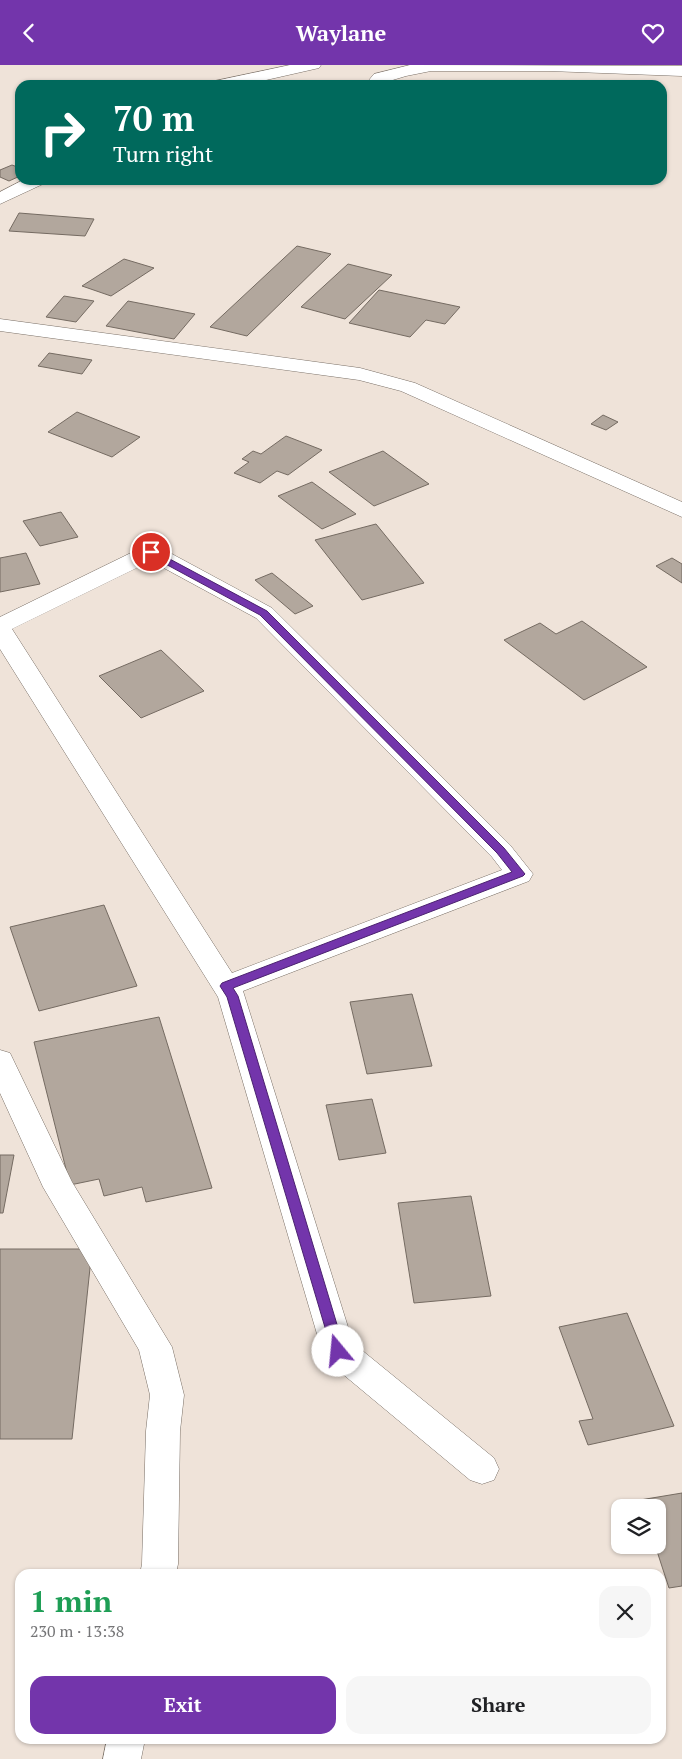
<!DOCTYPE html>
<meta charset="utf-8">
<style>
body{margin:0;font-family:"PT Serif",serif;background:#f6f6f6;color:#202124;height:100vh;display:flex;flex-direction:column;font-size:19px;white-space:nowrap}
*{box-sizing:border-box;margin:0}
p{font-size:16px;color:#757577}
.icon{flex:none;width:28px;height:28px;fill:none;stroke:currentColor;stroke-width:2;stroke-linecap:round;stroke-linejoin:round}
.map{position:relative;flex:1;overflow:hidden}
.sheet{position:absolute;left:15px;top:1504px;width:651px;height:175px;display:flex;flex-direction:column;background:#fff;border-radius:15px;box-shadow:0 1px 4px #0004}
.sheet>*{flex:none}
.hud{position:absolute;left:15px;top:15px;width:652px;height:105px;border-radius:15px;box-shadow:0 1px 4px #0004;background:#00695c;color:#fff;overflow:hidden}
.tools{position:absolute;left:611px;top:1434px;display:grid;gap:10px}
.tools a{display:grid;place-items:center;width:55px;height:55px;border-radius:10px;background:#fff;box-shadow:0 1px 4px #0004;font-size:25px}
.pin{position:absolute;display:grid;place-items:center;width:42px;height:42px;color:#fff;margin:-21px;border:2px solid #fff;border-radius:50%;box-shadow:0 1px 5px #0007}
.me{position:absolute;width:55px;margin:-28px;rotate:343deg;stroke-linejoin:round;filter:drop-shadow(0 0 4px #0008)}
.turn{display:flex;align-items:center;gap:18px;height:105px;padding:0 15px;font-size:22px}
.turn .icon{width:65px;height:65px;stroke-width:2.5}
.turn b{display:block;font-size:35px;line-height:42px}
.round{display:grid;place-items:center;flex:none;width:52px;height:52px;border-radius:15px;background:#f6f6f6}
.overview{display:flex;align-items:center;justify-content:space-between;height:85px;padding:0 15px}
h1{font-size:30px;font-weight:700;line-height:38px;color:#1e9e55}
.action{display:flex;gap:10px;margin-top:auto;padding:10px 15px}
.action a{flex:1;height:58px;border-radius:15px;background:#7335ab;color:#fff;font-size:20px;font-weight:700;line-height:58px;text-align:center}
.action a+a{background:#f6f6f6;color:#202124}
header{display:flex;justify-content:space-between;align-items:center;height:65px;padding:0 15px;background:#7335ab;color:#fff;font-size:22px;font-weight:700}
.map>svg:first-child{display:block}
</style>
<header><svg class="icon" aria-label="back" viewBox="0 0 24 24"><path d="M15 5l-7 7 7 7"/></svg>Waylane<svg class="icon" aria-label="heart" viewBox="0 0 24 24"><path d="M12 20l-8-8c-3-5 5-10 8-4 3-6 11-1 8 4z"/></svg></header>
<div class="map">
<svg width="682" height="1694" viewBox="0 0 682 1694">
<rect width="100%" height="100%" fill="#efe3d9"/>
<path fill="#b2a79d" stroke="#756b62" d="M 12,100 L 20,103 L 20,111 L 9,116 L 0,112 L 0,105 Z
M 19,148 L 94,154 L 85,171 L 9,166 Z
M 297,181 L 331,189 L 247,271 L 210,262 Z
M 124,194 L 154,203 L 111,231 L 82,221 Z
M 348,199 L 392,210 L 345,254 L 301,242 Z
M 379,225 L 460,242 L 445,259 L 426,255 L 410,272 L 349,258 Z
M 64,231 L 94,236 L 76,257 L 46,252 Z
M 128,236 L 195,249 L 174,274 L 106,261 Z
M 49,288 L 92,295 L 82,309 L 38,301 Z
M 77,347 L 140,372 L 112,392 L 48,367 Z
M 603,350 L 618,357 L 606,365 L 591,359 Z
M 286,371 L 322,385 L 288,410 L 277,406 L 260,418 L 234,408 L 249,397 L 242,394 L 253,386 L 261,389 Z
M 383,386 L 429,419 L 374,441 L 329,407 Z
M 312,417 L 356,449 L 322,464 L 278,431 Z
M 61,447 L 78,472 L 40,481 L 23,456 Z
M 376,459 L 424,518 L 362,535 L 315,475 Z
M 26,488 L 40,519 L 0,527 L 0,493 Z
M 672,493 L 682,499 L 682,518 L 656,501 Z
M 272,508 L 313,541 L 295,549 L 255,515 Z
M 582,556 L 647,602 L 584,635 L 504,575 L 540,558 L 556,569 Z
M 161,585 L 204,626 L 141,653 L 99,611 Z
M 104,840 L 137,921 L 39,946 L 10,862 Z
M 412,929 L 432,1001 L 367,1009 L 350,937 Z
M 159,952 L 212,1123 L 146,1137 L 142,1122 L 104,1131 L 99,1114 L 70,1120 L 34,977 Z
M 372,1034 L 386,1088 L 339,1095 L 326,1040 Z
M 0,1090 L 14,1090 L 3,1148 L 0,1148 Z
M 471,1131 L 491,1231 L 414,1238 L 398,1138 Z
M 0,1184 L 92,1184 L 72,1374 L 0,1374 Z
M 627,1248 L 674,1361 L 588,1380 L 579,1356 L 593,1354 L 559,1262 Z
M 682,1428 L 682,1521 L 669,1523 L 655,1480 L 658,1480 L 658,1442 L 642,1442 L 640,1435 Z"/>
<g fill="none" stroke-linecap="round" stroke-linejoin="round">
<defs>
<path id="street" d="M 410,0 L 682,1 L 682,11 L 549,6 L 431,6 L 406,11 L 386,17 L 382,20 L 365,20 L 374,9 Z
M 151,480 L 159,482 L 272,543 L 510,780 L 533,809 L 529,816 L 243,926 L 353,1278 L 494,1393 L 499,1404 L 494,1415 L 482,1419 L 470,1415 L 327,1296 L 322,1286 L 218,932 L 0,584 L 0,552 L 143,482 ZM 151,496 L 256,553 L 492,792 L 502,805 L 232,908 L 12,564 Z
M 0,985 L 10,988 L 72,1117 L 172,1282 L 184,1330 L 180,1366 L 178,1499 L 176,1509 L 140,1509 L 142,1499 L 146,1366 L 150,1330 L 139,1285 L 43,1122 L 0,1028 Z
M 107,1674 L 145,1674 L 141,1694 L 103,1694 Z"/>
<path id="secondary" d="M 290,0 L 321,0 L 319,3 L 244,20 L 213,20 L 215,16 Z
M 23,115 L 46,115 L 43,119 L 0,139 L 0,127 Z
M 0,254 L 360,303 L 415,318 L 682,437 L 682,452 L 401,326 L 359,315 L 0,266 Z"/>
</defs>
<use href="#street" stroke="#796f66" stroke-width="1"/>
<use href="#secondary" stroke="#796f66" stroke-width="1"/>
<use href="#street" fill="#fff" fill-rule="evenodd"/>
<use href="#secondary" fill="#fff" fill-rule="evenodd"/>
</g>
<path fill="#7335ab" stroke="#4b226f" d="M 151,484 L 267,546 L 504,783 L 525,809 L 523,811 L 233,923 L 238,931 L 345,1286 L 343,1290 L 338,1292 L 334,1290 L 332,1286 L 227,932 L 220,921 L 222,918 L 512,807 L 497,788 L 260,550 L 147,489 L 147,485 Z"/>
</svg>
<div class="tools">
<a><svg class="icon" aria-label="layers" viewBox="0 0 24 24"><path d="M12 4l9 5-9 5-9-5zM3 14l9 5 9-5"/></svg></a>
</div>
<div class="pin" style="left:151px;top:487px;background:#d93025"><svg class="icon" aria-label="arrive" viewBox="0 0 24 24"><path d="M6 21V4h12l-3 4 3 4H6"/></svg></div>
<svg class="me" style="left:338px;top:1286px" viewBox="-20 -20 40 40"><circle r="19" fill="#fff"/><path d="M0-13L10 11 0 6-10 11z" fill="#7335ab"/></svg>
<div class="hud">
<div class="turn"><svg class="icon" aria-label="right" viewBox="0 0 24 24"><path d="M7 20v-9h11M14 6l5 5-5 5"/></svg><div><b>70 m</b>Turn right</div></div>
</div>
<section class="sheet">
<div class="overview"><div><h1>1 min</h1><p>230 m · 13:38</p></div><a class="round"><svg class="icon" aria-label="close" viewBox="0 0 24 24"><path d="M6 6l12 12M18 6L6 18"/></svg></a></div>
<div class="action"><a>Exit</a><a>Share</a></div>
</section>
</div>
